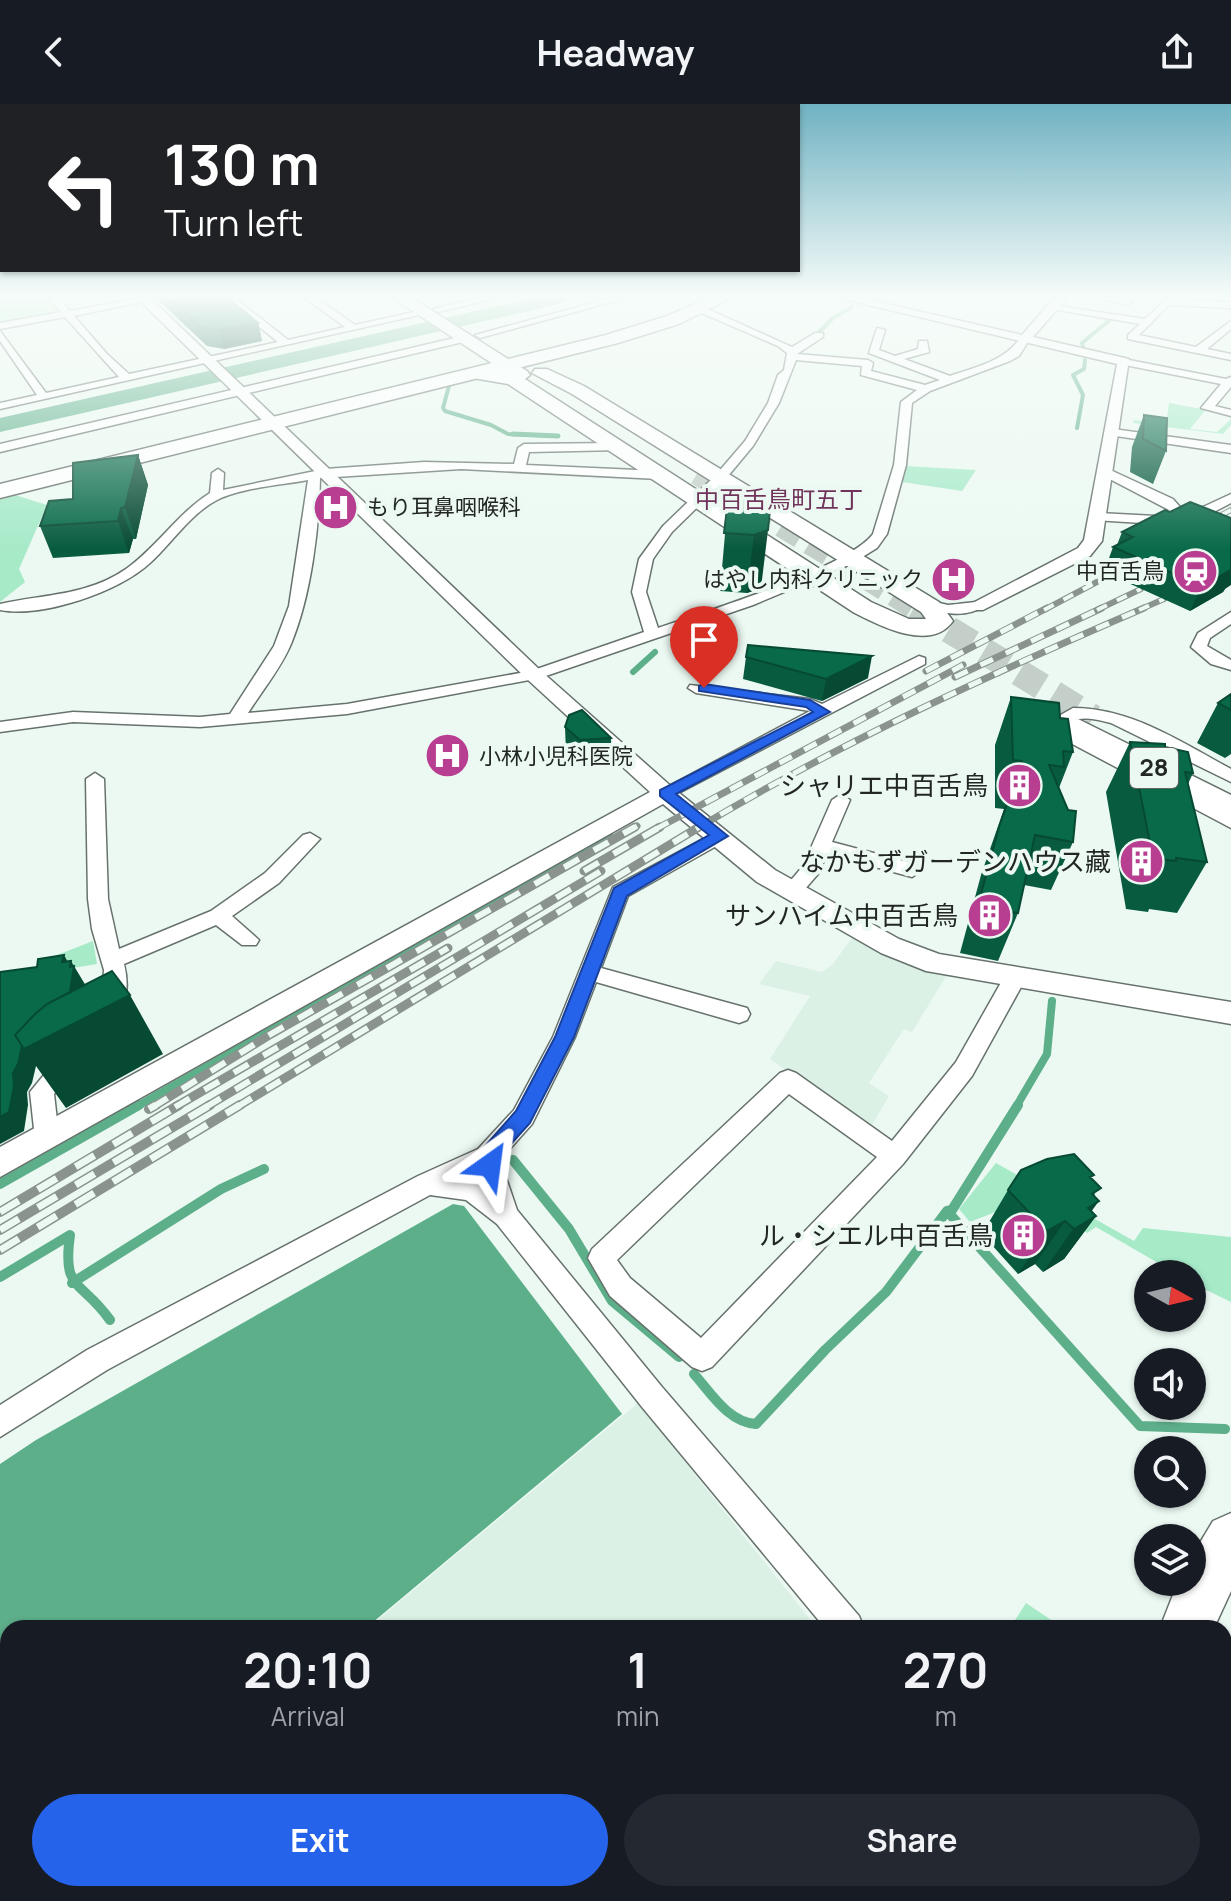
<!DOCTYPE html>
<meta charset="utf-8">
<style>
body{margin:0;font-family:Manrope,"Noto Sans JP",sans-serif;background:#242831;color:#f1f3f6;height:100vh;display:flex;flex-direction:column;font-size:30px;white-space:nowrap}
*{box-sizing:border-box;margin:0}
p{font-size:26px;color:#9ea1a6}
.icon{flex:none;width:44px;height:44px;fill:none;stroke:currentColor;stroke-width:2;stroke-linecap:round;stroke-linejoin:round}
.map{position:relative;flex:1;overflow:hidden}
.panel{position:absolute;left:0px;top:1516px;width:1232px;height:282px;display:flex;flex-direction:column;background:#171b24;border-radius:24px 24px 0 0;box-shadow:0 2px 6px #0004}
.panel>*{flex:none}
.hud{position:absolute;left:0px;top:0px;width:800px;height:168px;box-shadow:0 2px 6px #0004;background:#202124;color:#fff;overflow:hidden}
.needle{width:52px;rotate:98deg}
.buttons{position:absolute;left:1134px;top:1156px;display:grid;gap:16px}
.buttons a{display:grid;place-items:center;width:72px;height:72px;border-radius:50%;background:#171b24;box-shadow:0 2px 6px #0004;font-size:40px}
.pin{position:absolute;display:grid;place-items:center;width:68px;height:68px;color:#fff;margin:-82px -34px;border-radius:50% 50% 50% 0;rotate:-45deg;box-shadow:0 0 8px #0007}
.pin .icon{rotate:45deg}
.me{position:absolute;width:88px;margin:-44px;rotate:31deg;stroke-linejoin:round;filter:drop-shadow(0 0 6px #0008)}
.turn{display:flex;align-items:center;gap:28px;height:168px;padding:0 32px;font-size:36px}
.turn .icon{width:104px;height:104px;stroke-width:2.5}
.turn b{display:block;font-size:56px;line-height:68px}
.eta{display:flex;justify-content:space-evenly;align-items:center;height:136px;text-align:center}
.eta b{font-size:48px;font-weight:700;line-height:56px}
.primary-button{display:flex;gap:16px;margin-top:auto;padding:16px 32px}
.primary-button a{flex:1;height:92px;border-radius:48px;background:#2563eb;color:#fff;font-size:32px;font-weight:700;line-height:92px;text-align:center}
.primary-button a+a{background:#242831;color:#f1f3f6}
header{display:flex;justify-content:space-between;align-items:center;height:104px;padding:0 32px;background:#171b24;font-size:36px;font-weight:700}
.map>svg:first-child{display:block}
</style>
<header><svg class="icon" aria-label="back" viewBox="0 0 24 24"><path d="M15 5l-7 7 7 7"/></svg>Headway<svg class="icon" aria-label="share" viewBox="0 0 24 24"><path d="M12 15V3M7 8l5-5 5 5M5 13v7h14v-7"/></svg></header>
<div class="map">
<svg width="1231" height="1797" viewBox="0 0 1231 1797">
<rect width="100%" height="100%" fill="#ecf9f2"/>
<path fill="#dcf1e5" d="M 854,831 L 947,871 L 912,928 L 904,925 L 869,979 L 889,992 L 870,1024 L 770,955 L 810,892 L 759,880 L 776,857 L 822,868 L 832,861 Z
M 638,1299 L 817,1524 L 368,1524 Z
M 89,1790 L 1017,1790 L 1015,1797 L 81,1797 Z"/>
<path fill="#a6eac8" d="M 0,194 L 50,194 L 61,206 L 0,218 Z
M 1169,299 L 1218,308 L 1205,307 L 1190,325 L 1217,328 L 1231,315 L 1231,321 L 1223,330 L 1133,319 L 1134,316 L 1166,320 Z
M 906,362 L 976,366 L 962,387 L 902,378 Z
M 15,391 L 47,401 L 19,465 L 25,478 L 0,498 L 0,395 Z
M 93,837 L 97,860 L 49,868 L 44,856 Z
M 996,1059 L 1134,1137 L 1143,1124 L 1231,1133 L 1231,1198 L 1192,1179 L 1192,1170 L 1177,1170 L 1096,1123 L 1087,1129 L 1041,1090 L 970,1118 L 959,1105 Z
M 1026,1499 L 1063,1524 L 1010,1524 Z"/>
<path fill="#5daf8a" d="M 453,1100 L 464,1102 L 622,1310 L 366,1524 L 8,1524 L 8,1790 L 88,1790 L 80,1797 L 0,1797 L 0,1360 L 36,1336 Z"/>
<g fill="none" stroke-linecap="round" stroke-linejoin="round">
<path stroke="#5daf8a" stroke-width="4" d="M 817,230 L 833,214 L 852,203
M 1083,243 L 1082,239 L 1112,214
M 449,282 L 443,304 L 445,307 L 491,321 L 508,330 L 558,332
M 1077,324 L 1083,291 L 1073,271 L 1084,265 L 1085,256"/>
<path stroke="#5daf8a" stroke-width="5" d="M 513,330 L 558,332"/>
<path stroke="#5daf8a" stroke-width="6" d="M 633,568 L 655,548"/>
<path stroke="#5daf8a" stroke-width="8" d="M 136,1003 L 610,733
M 1016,1003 L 1047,950 L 1052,897"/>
<path stroke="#5daf8a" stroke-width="10" d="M 513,1056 L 569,1125 L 612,1197 L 679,1253
M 0,1080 L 139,1001
M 947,1107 L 952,1106 L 1018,1001
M 0,1173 L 70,1131 C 62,1188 81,1175 110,1216
M 72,1179 L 221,1085 L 264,1065
M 694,1270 C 711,1289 728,1318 756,1320 L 825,1246 L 886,1188 L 947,1107 L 1140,1322 L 1225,1325"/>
<path fill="#5daf8a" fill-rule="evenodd" d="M 533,194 L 569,194 L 559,200 L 0,328 L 0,314 Z"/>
<path stroke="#c4cfc9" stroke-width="22" stroke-dasharray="22 11" stroke-linecap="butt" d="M 697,370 L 917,506"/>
<path stroke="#c4cfc9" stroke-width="27" stroke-dasharray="27 14" stroke-linecap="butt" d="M 914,504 L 1093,614"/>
<defs>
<path id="minor" d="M 49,194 L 59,194 L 70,207 L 139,194 L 160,194 L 74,212 L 107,250 L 129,270 L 278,238 L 224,194 L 235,194 L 288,236 L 345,223 L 305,194 L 316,194 L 355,221 L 423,206 L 428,209 L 0,305 L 0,299 L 37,291 L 0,237 L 0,227 L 46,289 L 119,273 L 65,213 L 0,225 L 0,219 L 61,208 Z
M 477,194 L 496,194 L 438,208 L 433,205 Z
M 610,194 L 626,194 L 480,234 L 475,231 Z
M 1099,194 L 1121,194 L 1132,198 L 1127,201 Z
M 1167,195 L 1231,198 L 1231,204 L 1169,201 L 1139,231 L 1196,243 L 1231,217 L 1231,225 L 1207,245 L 1231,250 L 1231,256 L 1128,235 L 1128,231 L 1140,220 L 1046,204 L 1051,201 L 1145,215 Z
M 697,203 L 703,203 L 792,243 L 815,229 L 823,229 L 823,233 L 797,250 L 868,256 L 873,259 L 871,267 L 925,281 L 940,276 L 869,249 L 877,224 L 885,226 L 879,246 L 895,252 L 918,245 L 919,237 L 927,237 L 929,248 L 904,255 L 950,272 C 976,263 1005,257 1020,234 L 1029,236 L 1019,252 L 1010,257 L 930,287 L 912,299 L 906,361 L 887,430 L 877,444 L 851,460 L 753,501 L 540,574 L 347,610 L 200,623 L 73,618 L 0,628 L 0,618 L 73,608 L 200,613 L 230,610 L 274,542 L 289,502 L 308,376 C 282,381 239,384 217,396 C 190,410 172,439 150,459 C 119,488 42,514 0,506 L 0,500 C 44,490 87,492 126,465 C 157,443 177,410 210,389 L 212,369 L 218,365 L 224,369 L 223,386 L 325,365 L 424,358 L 514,360 L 518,344 L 524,340 L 616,339 L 622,343 L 620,346 L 529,348 L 526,361 L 659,367 L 665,371 L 659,375 L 461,365 L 320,374 C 319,425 311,492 291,540 C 281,564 262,587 248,609 L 347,600 L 531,567 L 644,528 L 632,488 L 639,455 L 663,422 L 715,372 L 745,337 L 768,299 L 778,271 L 784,266 L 787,249 L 778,242 L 697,207 ZM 796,256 L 862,262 L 861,271 L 917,286 L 901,298 L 894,361 L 873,430 C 848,464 703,508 658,524 L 646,488 L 653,455 L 672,428 L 723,378 L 753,342 L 779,299 Z
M 463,232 L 467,233 L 467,237 L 0,348 L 0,340 Z
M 1124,255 L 1226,275 L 1231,273 L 1231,283 L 1215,302 L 1231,306 L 1231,312 L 1201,304 L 1221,280 L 1120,260 L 1119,258 Z
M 1113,325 L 1231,341 L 1231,349 L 1109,331 L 1109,327 Z
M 1106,364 L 1173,395 L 1180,403 L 1203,403 L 1231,390 L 1231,399 L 1210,410 L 1179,411 L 1158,420 L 1094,416 L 1094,410 L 1099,409 L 1156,412 L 1169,406 L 1102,371 L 1102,365 Z
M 922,495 L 948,501 L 976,498 L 983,502 C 965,516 938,508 917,502 L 915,499 Z
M 1231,508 L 1231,520 L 1210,534 L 1207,542 L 1231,556 L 1231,566 L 1211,560 L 1191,543 L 1198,529 Z
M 919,552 L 925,554 L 925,560 L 671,693 L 665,695 L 656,689 L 810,607 L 696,589 L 688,584 L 690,581 L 810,595 L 822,600 Z
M 1073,604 C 1131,604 1181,638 1231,665 L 1231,678 L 1111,619 C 1096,615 1082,611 1068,619 L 1073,626 L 1092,638 L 1231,710 L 1231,724 L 1061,634 L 1050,617 Z
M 95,669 L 104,675 L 108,795 L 119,845 L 211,807 L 265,769 L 303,731 L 310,729 L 320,735 L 279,779 L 232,812 L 259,836 L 256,841 L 242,841 L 216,821 L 124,860 C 128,876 128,894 120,909 L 112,911 L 104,909 L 101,903 L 104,866 L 92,825 L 88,795 L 86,675 Z
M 841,690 L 850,696 L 832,738 L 919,761 L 922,766 L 912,773 L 827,750 L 818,770 L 798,793 L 784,793 L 781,788 L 803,762 L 832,696 Z
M 720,726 L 730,732 L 727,736 L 628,792 L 601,864 L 747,904 L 750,910 L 747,916 L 739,919 L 596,878 L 575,933 L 532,1020 L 500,1056 L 517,1106 L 662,1283 L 859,1512 L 864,1524 L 825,1524 L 642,1303 L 497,1120 L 466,1096 L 430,1091 L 107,1266 L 0,1333 L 0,1301 L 87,1246 L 418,1072 L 478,1045 L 514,1006 L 553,933 L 613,783 ZM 479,1068 L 483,1078 L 468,1073 Z
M 1015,866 L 1023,868 L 1026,874 L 972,972 L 903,1060 L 712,1263 L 702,1267 L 692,1263 L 610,1192 L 588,1154 L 592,1145 L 780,969 L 788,966 L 796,969 L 892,1037 L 956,958 L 1007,868 ZM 789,990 L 877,1053 L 701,1234 L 630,1174 L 617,1156 Z
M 69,948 L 77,950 L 81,957 L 54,990 L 59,1034 L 56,1041 L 47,1044 L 38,1041 L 35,1034 L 30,988 L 61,950 Z"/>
<path id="tertiary" d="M 137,194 L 150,194 L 541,567 L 673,684 L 775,766 L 899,835 L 939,850 L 1231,898 L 1231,920 L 926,867 L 881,849 L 757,778 L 663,700 L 0,1073 L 0,1043 L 650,688 L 527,575 Z
M 839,194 L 861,194 L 1022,231 L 1054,194 L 1067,194 L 1033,233 L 1129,255 L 1102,437 L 1090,452 L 983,506 L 969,506 L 967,502 L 1078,444 L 1084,436 L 1117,260 Z
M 1224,1694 L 1231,1697 L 1231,1747 L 1224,1745 Z"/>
<path id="primary" d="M 393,194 L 412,194 L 527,267 L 530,271 L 525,275 L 871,498 L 909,515 L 926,515 L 921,508 L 572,290 L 532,269 L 535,265 L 547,265 L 584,282 L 939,498 L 953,517 C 931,549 878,521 853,508 L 508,280 L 467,273 L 464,269 L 473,264 L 502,266 Z
M 1078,615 L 1231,691 L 1231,713 L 1068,629 L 1064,623 L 1068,617 Z
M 1231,1409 L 1231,1487 L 1214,1524 L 1160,1524 L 1178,1478 L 1192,1478 L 1192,1452 L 1213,1417 Z
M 1054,1790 L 1116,1790 L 1114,1797 L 1052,1797 Z"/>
<path id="trunk" d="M 709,194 L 731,194 L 679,220 L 618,239 L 0,394 L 0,380 L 606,231 L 667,212 Z"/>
</defs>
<use href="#minor" stroke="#67726c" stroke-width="3"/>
<use href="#tertiary" stroke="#67726c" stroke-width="3"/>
<use href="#primary" stroke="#67726c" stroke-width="3"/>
<use href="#trunk" stroke="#67726c" stroke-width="3"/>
<use href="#minor" fill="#fff" fill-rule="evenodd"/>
<use href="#tertiary" fill="#fff" fill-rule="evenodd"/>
<use href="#primary" fill="#fff" fill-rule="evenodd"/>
<use href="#trunk" fill="#fff" fill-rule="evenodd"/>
<defs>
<path id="rail-far3" d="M 1203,421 L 1231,406
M 1044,506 L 1110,471
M 1097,506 L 1141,485
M 1139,506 L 1164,495"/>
<path id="rail-far2" d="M 926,567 L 1047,504
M 955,573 L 1102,504
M 632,725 L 637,722
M 656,725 L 963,561
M 696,725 C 841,638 989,571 1144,504"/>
<path id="rail-far1" d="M 584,767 L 660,723
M 153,1003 L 271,930 L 635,723
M 175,1003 L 448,844
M 206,1003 L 601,767
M 237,1003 L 699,723"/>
<path id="rail" d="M 149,1005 L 156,1001
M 0,1108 L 179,1001
M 0,1126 L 210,1001
M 0,1146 L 240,1001"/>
</defs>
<use href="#rail-far3" stroke="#8a938e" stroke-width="6"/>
<use href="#rail-far2" stroke="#8a938e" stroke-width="7"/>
<use href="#rail-far1" stroke="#8a938e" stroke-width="9"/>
<use href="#rail" stroke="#8a938e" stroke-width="10"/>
<use href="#rail-far3" stroke="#ecf9f2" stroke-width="4" stroke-dasharray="11" stroke-linecap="butt"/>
<use href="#rail-far2" stroke="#ecf9f2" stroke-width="5" stroke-dasharray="14" stroke-linecap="butt"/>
<use href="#rail-far1" stroke="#ecf9f2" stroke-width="6" stroke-dasharray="17" stroke-linecap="butt"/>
<use href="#rail" stroke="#ecf9f2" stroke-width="7" stroke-dasharray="22" stroke-linecap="butt"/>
</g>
<path fill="#085b3f" d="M 158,194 L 228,194 L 258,219 L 262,237 L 224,245 L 207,242 L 159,197 Z
M 1144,311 L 1166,347 L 1153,380 L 1130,368 L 1132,343 Z
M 138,351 L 148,381 L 136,435 L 133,435 L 129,449 L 53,454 L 40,422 L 73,395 Z
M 728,396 L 759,405 L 761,484 L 747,489 L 720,487 Z
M 1165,406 L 1225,485 L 1223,488 L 1190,507 L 1104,468 L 1113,443 L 1117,441 L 1122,428 Z
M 746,553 L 868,574 L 822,597 L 743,575 Z
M 1231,590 L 1231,650 L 1225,654 L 1197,639 L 1218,599 Z
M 1011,593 L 1060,614 L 1073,648 L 1059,684 L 1073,738 L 1051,786 L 1024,781 L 1018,809 L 998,857 L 960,849 L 981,771 L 1004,705 L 995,704 L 995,641 Z
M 565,623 L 611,634 L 612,661 L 581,662 L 566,649 Z
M 1130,638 L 1193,669 L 1188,680 L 1207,758 L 1177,809 L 1149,805 L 1148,808 L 1126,805 L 1106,688 Z
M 1092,1075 L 1095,1093 L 1092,1107 L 1096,1112 L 1064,1155 L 1043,1168 L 1035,1160 L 1018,1170 L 982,1130 L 1008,1086 Z"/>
<path fill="#064a33" d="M 258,219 L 262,237 L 224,245 L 219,226 Z
M 138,351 L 148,381 L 136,435 L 125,403 Z
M 121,404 L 133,435 L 129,449 L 118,417 Z
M 768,426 L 761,484 L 747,489 L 754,431 Z
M 1231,465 L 1231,481 L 1225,485 L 1223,488 L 1190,507 L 1202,482 Z
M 872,552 L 868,574 L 822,597 L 826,575 Z
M 64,851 L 70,862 L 71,857 L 86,882 L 130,891 L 163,950 L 66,1004 L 36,962 L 32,979 L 27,988 L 28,1001 L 24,1027 L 0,1040 L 0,1013 L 23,938 L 62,858 Z
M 1099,1097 L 1082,1120 L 1096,1112 L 1064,1155 L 1043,1168 L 1088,1104 Z
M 1065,1117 L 1035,1160 L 1018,1170 L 1047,1127 Z"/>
<path fill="#096a49" stroke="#064a33" stroke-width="2" d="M 169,194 L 228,194 L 258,219 L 219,226 L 202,224 Z
M 1144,311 L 1167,314 L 1166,347 L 1143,335 Z
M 138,351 L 125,403 L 121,404 L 118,417 L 40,422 L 49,397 L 73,395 L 73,359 Z
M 728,396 L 760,398 L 759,405 L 770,405 L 768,426 L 754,431 L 724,429 Z
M 1190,398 L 1231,414 L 1231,466 L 1202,482 L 1113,443 L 1133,433 L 1122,428 L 1165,406 L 1170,408 Z
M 748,541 L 872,552 L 826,575 L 746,553 Z
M 1231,590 L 1231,606 L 1218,599 Z
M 1011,593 L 1059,599 L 1060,614 L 1068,615 L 1073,648 L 1063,647 L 1064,663 L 1049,661 L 1068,706 L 1076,707 L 1073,738 L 1035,731 L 1018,809 L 978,801 L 999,723 L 1022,657 L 1013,656 Z
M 582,606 L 611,634 L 580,636 L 565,623 L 569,611 Z
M 1130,638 L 1165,640 L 1165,643 L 1188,648 L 1193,669 L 1185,668 L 1207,758 L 1176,754 L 1176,757 L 1153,754 Z
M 64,851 L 62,858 L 71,857 L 70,863 L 74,862 L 70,888 L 47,900 L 34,911 L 15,931 L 22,942 L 18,960 L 13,969 L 14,982 L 9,1008 L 0,1013 L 0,868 L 37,863 L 38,855 Z
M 112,867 L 130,891 L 24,945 L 15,931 L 34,911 L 47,900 Z
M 1074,1050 L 1094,1071 L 1090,1073 L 1101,1084 L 1092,1090 L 1099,1097 L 1088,1104 L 1096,1112 L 1074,1125 L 1065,1117 L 1047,1127 L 1008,1086 L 1021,1066 L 1047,1055 Z"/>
<linearGradient id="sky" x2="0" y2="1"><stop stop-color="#70b2c2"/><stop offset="0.43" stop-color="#f6fcf9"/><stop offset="1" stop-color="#f6fcf9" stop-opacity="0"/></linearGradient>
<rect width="1231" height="446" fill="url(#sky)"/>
<path fill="#2563eb" stroke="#184099" stroke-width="2" d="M 704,580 L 810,596 L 830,608 L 676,690 L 728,732 L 627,792 L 574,933 L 530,1019 L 500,1052 L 497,1067 L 490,1070 L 482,1067 L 479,1049 L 516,1007 L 555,933 L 614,784 L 709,731 L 660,692 L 660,686 L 813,608 L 806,603 L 699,587 L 699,582 Z"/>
<defs>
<symbol id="hospital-disc" viewBox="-11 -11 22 22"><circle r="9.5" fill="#b73e91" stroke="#ecf9f2"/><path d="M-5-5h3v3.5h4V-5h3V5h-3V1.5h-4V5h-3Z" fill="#fff"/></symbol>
<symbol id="station-disc" viewBox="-11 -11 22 22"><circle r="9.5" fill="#b73e91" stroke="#ecf9f2"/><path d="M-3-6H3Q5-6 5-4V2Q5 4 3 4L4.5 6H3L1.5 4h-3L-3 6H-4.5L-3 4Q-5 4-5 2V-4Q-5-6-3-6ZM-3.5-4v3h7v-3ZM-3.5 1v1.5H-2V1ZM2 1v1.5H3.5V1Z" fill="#fff"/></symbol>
<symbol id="building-disc" viewBox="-11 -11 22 22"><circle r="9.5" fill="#b73e91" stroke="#ecf9f2"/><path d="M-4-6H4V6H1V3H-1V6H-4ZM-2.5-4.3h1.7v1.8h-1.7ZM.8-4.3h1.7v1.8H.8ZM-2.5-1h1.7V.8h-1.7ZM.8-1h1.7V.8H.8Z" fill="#fff"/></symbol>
</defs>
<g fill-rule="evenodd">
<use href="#hospital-disc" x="310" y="378" width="51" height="51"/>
<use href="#station-disc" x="1170" y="442" width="51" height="51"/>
<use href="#hospital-disc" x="928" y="450" width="51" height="51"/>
<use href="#hospital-disc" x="422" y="626" width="51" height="51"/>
<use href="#building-disc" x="994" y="656" width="51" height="51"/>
<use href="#building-disc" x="1116" y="732" width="51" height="51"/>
<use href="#building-disc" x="964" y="786" width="51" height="51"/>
<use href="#building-disc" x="998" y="1106" width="51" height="51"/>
</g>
<g text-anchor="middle" stroke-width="8" stroke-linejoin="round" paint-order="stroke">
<g font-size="22" fill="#222724" stroke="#ecf9f2" text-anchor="start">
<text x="367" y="411">もり耳鼻咽喉科</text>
<text x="1164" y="475" text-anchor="end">中百舌鳥</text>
<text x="923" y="483" text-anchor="end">はやし内科クリニック</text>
<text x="479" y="660">小林小児科医院</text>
</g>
<g font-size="24" fill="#70345b" stroke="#ecf9f2">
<text x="779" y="404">中百舌鳥町五丁</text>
</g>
<rect fill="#ecf9f2" stroke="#5f6662" stroke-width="2" x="1130" y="644" width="48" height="40" rx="6"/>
<g font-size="24" font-weight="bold" fill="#222724">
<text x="1154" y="672">28</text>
</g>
<g font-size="26" fill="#222724" stroke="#ecf9f2" text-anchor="end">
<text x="988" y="691">シャリエ中百舌鳥</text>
<text x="1111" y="767">なかもずガーデンハウス藏</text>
<text x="958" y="821">サンハイム中百舌鳥</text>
<text x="993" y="1141">ル・シエル中百舌鳥</text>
</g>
</g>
</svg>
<div class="buttons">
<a><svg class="needle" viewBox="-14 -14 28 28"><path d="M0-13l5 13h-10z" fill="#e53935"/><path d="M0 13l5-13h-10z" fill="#9ea1a6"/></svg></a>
<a><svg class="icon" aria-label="sound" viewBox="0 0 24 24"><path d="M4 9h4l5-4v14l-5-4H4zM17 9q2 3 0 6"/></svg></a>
<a><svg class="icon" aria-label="search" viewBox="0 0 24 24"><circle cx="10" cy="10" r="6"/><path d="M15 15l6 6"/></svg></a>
<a><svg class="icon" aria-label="layers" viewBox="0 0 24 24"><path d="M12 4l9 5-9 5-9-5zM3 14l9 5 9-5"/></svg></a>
</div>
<div class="pin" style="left:704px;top:584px;background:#d93025"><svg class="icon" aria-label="arrive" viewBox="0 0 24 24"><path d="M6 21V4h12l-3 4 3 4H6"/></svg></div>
<svg class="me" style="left:490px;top:1061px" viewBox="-20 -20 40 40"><path d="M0-17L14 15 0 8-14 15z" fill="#2563eb" stroke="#fff" stroke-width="4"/></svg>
<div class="hud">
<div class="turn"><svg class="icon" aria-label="left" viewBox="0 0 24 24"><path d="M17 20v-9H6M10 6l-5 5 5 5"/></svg><div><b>130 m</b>Turn left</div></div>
</div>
<section class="panel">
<div class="eta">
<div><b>20:10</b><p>Arrival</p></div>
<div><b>1</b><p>min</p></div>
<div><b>270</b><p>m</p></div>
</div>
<div class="primary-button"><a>Exit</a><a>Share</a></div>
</section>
</div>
